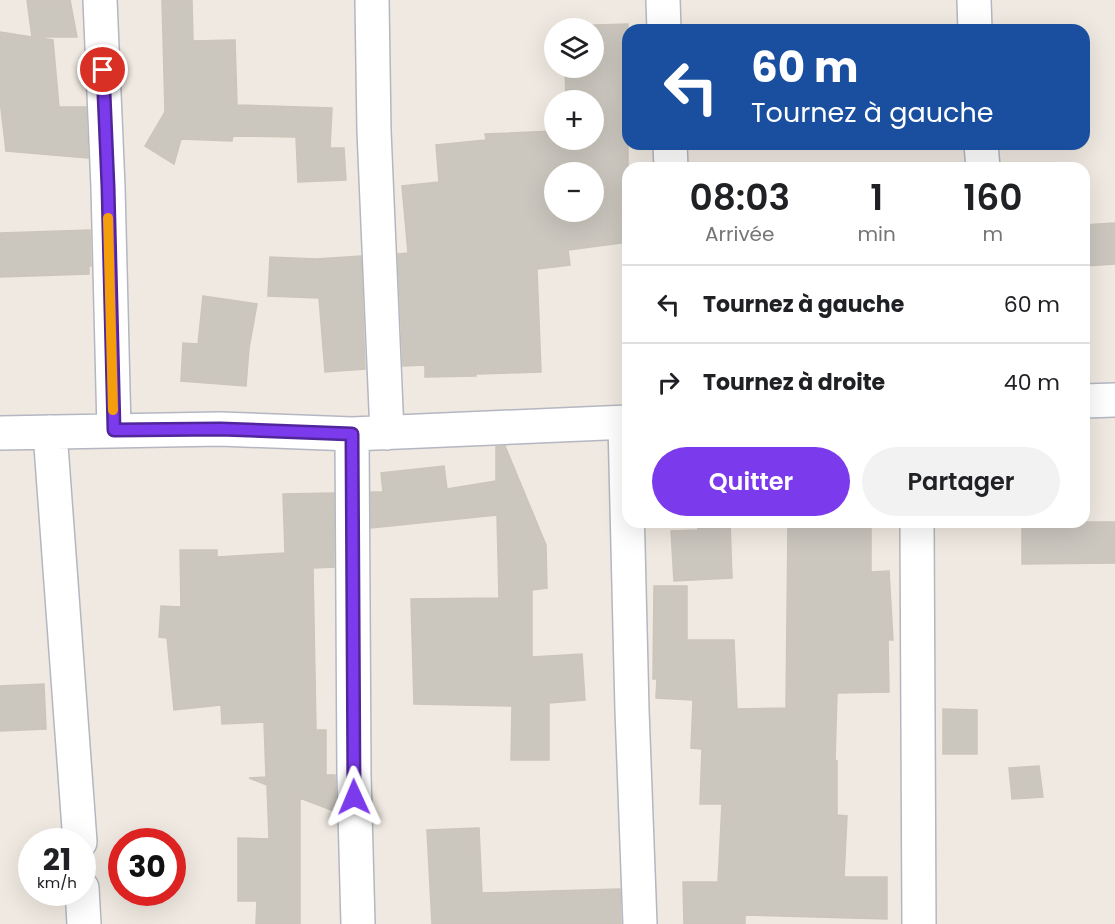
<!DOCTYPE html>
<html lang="fr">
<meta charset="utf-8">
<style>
body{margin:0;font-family:Poppins,sans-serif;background:#f2f2f2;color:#202124;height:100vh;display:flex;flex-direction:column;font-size:22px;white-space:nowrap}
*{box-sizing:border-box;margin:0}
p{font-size:20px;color:#757577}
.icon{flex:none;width:33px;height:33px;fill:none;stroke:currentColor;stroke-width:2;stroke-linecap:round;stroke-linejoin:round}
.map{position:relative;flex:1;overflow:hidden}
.side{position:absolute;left:622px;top:162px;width:468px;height:366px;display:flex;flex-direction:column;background:#fff;border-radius:18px;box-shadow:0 6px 24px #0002}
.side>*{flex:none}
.hud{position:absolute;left:622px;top:24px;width:468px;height:126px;border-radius:18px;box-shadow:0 6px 24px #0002;background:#1a4fa0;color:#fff;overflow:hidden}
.controls{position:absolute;left:544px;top:18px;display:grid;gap:12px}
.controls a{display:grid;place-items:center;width:60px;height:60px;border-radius:50%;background:#fff;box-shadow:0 6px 24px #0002;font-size:30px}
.speed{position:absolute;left:18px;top:828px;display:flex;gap:12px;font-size:30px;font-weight:700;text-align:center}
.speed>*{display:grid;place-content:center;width:78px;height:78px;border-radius:50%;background:#fff;box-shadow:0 6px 24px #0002;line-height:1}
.speed small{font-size:15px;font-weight:400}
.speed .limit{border:9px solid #d22;background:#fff;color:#111}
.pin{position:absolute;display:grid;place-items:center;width:51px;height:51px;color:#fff;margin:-26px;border:3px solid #fff;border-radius:50%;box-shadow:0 2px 6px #0007}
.me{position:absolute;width:66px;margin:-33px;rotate:359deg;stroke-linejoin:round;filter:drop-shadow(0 0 4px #0008)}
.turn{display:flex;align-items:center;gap:21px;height:126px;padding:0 30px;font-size:27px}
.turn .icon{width:78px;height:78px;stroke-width:2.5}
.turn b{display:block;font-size:42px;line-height:51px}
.eta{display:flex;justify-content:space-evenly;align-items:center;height:102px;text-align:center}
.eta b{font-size:36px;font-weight:600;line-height:42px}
.primary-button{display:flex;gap:12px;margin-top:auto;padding:12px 30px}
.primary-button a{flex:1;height:69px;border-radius:36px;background:#7c3aed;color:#fff;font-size:24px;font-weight:600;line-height:69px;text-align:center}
.primary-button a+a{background:#f2f2f2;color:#202124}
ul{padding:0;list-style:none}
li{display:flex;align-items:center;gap:18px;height:78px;padding:0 30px;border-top:2px solid #e0e0e0}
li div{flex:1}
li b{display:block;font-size:22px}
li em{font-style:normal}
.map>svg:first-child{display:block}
</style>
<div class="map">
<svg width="1115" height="924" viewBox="0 0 1115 924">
<rect width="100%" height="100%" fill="#efe9e1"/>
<path fill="#cbc7bf" stroke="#cbc5ba" stroke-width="1.5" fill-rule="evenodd" d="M 27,0 L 70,0 L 77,37 L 33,37 L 53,40 L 59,107 L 86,107 L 88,158 L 6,151 L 0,100 L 0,32 L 32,37 Z
M 162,0 L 192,0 L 193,41 L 235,40 L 237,105 L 332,108 L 330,148 L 344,148 L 346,180 L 298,182 L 296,137 L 233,136 L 232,141 L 181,139 L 174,164 L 145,146 L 165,112 Z
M 628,24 L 628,90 L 626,90 L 628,149 L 628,242 L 568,250 L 570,265 L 537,269 L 541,372 L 476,374 L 476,376 L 425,377 L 425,365 L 403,366 L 398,254 L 408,253 L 402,186 L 439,182 L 436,145 L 486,140 L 485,134 L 555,131 L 555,140 L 594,140 L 594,100 L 566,100 L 565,68 L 594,68 L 594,28 L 563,28 L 563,26 ZM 555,172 L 594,172 L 594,212 L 555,212 Z
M 1115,223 L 1115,264 L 1084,266 L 1084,225 Z
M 90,230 L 91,266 L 89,266 L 89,274 L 0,277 L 0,233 Z
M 361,256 L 365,369 L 325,372 L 319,298 L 268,296 L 270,257 L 316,259 Z
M 203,296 L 257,304 L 249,348 L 246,386 L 181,381 L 183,343 L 198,344 Z
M 505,446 L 546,545 L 547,588 L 532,590 L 532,657 L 582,654 L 585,700 L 549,703 L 549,760 L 511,760 L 512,706 L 414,704 L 411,599 L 499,598 L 497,515 L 371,528 L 371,492 L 383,492 L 381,473 L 444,466 L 447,489 L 496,481 L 496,447 Z
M 334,493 L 334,567 L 313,568 L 316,730 L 326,730 L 326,775 L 335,775 L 336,812 L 300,798 L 300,924 L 256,924 L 257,901 L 238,901 L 238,838 L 269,839 L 267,785 L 249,778 L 266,777 L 264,722 L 222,724 L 221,705 L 174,710 L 167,638 L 159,637 L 161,606 L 181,607 L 180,550 L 217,550 L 217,557 L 285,553 L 283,494 Z
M 697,522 L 730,522 L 732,578 L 674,581 L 671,531 L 698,530 Z
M 788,522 L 871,522 L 871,572 L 889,571 L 893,640 L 888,640 L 889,692 L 837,693 L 835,761 L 837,761 L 837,815 L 847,816 L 844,877 L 887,877 L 887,919 L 745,915 L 745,924 L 684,924 L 683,882 L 718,882 L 722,804 L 700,804 L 702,749 L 691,748 L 693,700 L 656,698 L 657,679 L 653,679 L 654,586 L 687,586 L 687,640 L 734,640 L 737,709 L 786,708 Z
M 1022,522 L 1115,522 L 1115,563 L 1022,564 Z
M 44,684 L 46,729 L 0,731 L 0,686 Z
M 943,709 L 977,710 L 977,754 L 943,754 Z
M 1039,766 L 1043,797 L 1012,799 L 1009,768 Z
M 479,828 L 482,893 L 620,889 L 621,924 L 432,924 L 427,830 Z"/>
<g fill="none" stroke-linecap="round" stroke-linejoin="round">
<defs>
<path id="minor" d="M 100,0 L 108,187 L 114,430
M 372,0 L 374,131 L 387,433
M 663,0 L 664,30
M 974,0 L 975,30
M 670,144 L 671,168
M 981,144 L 983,168
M 1084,401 L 1115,400
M 625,423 L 632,710 L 640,924
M 50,432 L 80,842
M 0,433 L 220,429 L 352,434 L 628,422
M 352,434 L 354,776 L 358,924
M 917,522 L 919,924
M 82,888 L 84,924"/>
</defs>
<use href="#minor" stroke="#b4b7c1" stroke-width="36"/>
<use href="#minor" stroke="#fff" stroke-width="33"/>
</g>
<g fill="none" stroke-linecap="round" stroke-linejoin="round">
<defs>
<path id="route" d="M 103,70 L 108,187 L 114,430 L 220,429 L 352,434 L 354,797"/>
</defs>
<use href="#route" stroke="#51269a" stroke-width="15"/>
<use href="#route" stroke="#7c3aed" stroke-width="10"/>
<path stroke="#f59e0b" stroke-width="10" d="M 108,218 L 113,410"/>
</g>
</svg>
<div class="controls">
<a><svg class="icon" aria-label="layers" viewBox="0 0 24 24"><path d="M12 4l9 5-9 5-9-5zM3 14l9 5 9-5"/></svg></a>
<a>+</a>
<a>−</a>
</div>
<div class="speed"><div>21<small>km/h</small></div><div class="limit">30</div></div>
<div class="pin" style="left:103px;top:70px;background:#d93025"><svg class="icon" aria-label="arrive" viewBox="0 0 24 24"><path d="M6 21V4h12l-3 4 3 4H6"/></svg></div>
<svg class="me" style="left:354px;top:797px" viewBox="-20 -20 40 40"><path d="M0-17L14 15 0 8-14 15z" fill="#7c3aed" stroke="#fff" stroke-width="4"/></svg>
<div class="hud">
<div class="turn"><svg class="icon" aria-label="left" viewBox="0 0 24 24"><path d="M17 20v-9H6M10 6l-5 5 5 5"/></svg><div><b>60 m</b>Tournez à gauche</div></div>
</div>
<section class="side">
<div class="eta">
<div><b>08:03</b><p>Arrivée</p></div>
<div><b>1</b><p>min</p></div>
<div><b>160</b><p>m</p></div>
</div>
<ul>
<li><svg class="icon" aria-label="left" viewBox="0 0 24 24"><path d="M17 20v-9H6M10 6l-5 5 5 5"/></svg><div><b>Tournez à gauche</b></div><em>60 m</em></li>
<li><svg class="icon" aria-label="right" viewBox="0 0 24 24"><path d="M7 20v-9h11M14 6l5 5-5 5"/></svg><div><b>Tournez à droite</b></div><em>40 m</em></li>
</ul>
<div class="primary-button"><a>Quitter</a><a>Partager</a></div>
</section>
</div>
